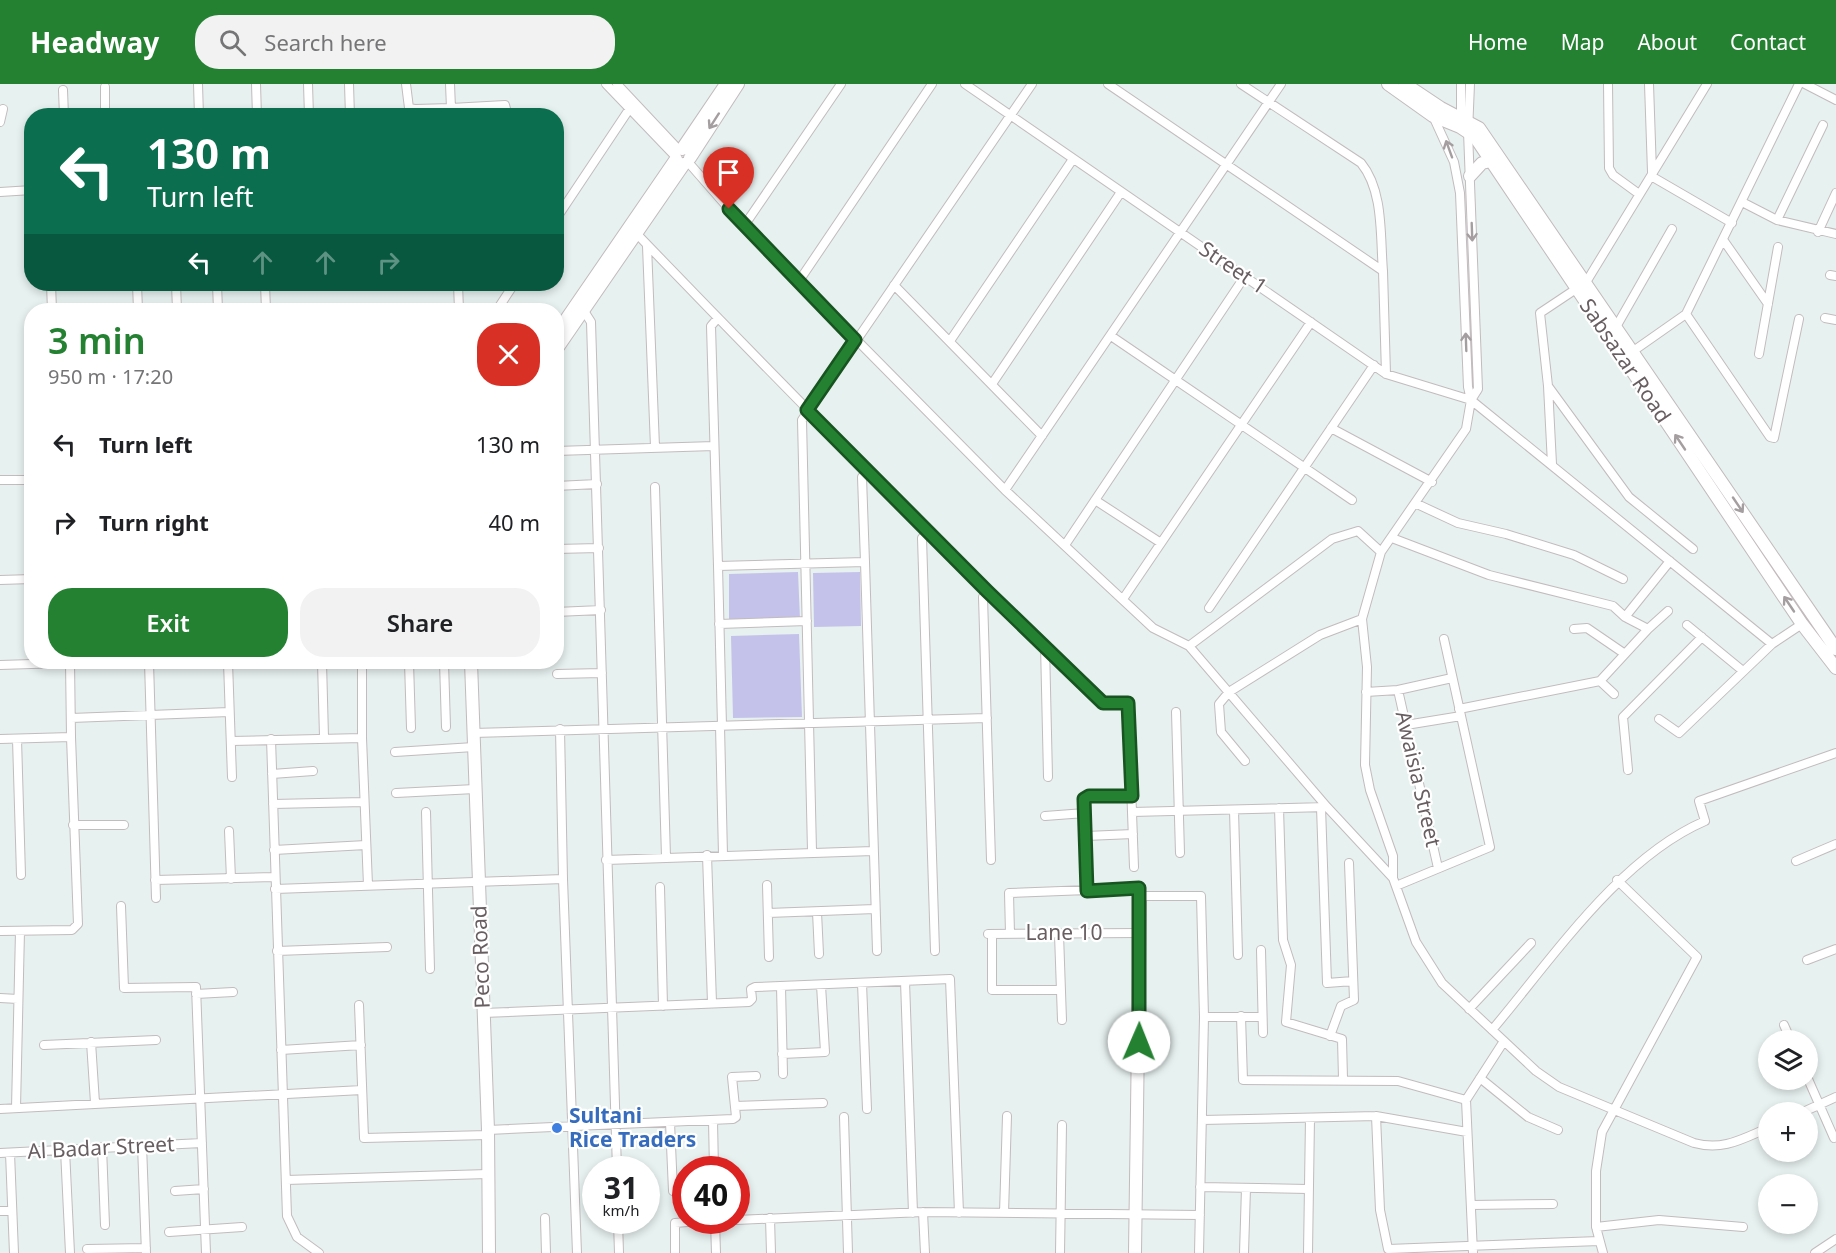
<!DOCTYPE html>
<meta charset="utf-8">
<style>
body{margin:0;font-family:"Noto Sans",sans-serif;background:#f2f2f2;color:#202124;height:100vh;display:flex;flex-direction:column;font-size:22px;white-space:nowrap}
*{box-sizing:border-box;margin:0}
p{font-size:20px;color:#757577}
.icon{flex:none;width:33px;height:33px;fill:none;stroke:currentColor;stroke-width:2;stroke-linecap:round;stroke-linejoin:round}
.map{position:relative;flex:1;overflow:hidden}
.panel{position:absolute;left:24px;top:219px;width:540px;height:366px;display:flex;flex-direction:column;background:#fff;border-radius:24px;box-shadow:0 3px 9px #0003}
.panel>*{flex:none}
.banner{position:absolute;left:24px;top:24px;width:540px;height:183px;border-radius:24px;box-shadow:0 3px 9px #0003;background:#0b6e4f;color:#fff;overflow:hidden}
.controls{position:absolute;left:1758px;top:946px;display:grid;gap:12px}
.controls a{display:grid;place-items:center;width:60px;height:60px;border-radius:50%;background:#fff;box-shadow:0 3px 9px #0003;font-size:30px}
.speed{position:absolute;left:582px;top:1072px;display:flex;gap:12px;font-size:30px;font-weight:700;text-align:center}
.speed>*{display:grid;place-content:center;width:78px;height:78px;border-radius:50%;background:#fff;box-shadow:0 3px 9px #0003;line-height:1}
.speed small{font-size:15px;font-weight:400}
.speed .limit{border:9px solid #d22;background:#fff;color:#111}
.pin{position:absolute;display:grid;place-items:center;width:51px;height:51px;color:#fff;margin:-62px -26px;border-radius:50% 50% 50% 0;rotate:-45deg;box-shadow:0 0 6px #0007}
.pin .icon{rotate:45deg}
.me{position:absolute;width:66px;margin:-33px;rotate:1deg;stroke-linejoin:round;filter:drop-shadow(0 0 4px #0008)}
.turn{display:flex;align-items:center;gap:21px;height:126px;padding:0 24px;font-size:27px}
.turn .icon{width:78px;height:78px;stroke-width:2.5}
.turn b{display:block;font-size:42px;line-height:51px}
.lanes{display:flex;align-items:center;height:57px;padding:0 24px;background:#0003;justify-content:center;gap:30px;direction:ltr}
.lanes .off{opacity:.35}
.round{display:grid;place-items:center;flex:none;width:63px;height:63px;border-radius:24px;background:#f2f2f2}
.head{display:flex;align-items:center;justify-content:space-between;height:102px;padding:0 24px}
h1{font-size:36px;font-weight:600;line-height:45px;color:#248132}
.primary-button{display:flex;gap:12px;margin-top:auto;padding:12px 24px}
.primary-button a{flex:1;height:69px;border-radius:24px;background:#248132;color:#fff;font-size:24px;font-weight:600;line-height:69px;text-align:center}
.primary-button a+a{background:#f2f2f2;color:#202124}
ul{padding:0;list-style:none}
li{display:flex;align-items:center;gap:18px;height:78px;padding:0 24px}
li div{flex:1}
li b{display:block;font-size:22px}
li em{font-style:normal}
header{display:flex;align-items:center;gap:36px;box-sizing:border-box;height:84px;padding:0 30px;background:#248132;color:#fff}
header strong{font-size:28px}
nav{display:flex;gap:33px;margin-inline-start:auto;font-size:21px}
.search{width:420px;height:54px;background:#f2f2f2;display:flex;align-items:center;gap:15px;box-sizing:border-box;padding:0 21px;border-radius:24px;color:#757577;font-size:22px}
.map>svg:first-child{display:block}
</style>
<header>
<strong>Headway</strong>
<div class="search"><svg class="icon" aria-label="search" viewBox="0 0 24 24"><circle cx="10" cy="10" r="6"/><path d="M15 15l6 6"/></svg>Search here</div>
<nav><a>Home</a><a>Map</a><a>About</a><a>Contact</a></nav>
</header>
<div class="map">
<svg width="1836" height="1169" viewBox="0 0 1836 1169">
<rect width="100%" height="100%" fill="#e7f1f0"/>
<path fill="#c4c2ea" d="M 798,488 L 800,535 L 729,537 L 729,490 Z
M 860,488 L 861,542 L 814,543 L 813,489 Z
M 799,550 L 802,633 L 733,634 L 731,552 Z"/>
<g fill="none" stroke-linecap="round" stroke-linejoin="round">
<defs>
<path id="street" d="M 198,0 L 199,32
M 256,0 L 257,32
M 308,0 L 309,32
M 349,0 L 350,32
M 406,0 L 409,24 L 415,25 L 451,24 L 450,0
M 606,0 L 675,72
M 617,0 L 679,66
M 965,0 L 1386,290 L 1471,316 L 1772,560
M 1108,0 L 1383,187 C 1380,153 1384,107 1361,79 L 1241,0
M 1608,0 L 1609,84 L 1613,91 L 1639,110
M 1649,0 L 1652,88
M 1805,0 L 1836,16
M 105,3 L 105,32
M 63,6 L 64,32
M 451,32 L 451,24 L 505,21 L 508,32
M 1433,32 L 1454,78 L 1460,109 L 1468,303 L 1471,316
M 0,38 L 3,25
M 1461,40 L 1461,0
M 688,78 L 744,142 L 1005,406 L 1153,544 L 1189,562 L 1327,723 L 1393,794 L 1416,858 L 1442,899 L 1536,987 L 1559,1003 L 1694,1059 C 1723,1067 1742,1055 1768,1044
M 1651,92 L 1732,139
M 0,108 L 32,106
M 1742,118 L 1777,136 L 1836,150
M 556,135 L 630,24
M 1777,136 L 1823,41
M 744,142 L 841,0
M 634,147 C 788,307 944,465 1103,619 L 1128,619 L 1134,783
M 1818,148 L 1836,109
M 1724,157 L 1768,220
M 647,162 L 655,363
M 1383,187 L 1386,290
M 1830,191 L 1836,192
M 799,197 L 932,0
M 51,200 L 52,226
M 137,200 L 138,226
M 176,200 L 177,226
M 217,200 L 218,226
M 265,200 L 266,226
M 394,200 L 432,200
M 458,200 L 459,226
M 1585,200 L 1707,0
M 894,201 L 1042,352
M 1576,205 L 1540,229 L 1548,302 L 1629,413 L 1693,465
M 582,224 L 591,238 L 617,1086
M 497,226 L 514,200
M 1686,230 L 1770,353 L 1774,354 L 1799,235
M 1825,234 L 1836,236
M 717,235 L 711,242 L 718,482
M 1616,243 L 1672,145
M 1111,252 L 1352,416
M 950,257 L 1073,75
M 1629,270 L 1686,230 L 1799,0
M 1759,270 L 1778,163
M 992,300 L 1121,108
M 1548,302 L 1552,380
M 1331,344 L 1432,398
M 556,367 L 714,362
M 0,396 L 32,396
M 556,402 L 597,400
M 655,403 L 666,773
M 1005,406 L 1281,0
M 1095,416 L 1161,459
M 1417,420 L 1458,439 L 1506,450 L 1574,471 L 1623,495
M 928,448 L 922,454 L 935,867
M 1392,454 L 1489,491 L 1613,522 L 1625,533 L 1648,545
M 1065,461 L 1245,192
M 556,465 L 599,464
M 865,478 L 877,867
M 0,496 L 32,495
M 987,507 L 983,513 L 991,776
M 1123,515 L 1311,238
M 1209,524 L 1374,281
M 556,528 L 601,526
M 1625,533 L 1670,477
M 719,540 L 807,537
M 1687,541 L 1743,587
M 1574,545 L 1587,544 L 1625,570
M 1045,561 L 1048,693
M 1189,562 L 1332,455 L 1358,447 L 1381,468
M 70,578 L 71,653
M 149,578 L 156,814
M 228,578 L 232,693
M 322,578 L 324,653
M 362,578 L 362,654 L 368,801
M 409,578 L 411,644
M 444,578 L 446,643
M 0,581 L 95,578
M 557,590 L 602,589
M 1600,597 L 1614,610
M 1398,606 L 1438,784
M 1366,608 L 1398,606 L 1452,594
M 1459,625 L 1600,597 L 1648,545 L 1668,527
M 1176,628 L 1180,769
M 71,634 L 229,628
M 1659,635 L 1679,649 L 1772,560 L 1802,540
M 1406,641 L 1461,632
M 720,642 L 723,771
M 722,642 L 718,482 L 865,478 L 862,393 L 868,387
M 560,645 L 563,795 L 577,1169
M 473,649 L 987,634
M 0,655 L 71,653 L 78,840 L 72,846 L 0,847
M 17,655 L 21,791
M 271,655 L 287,1132 L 297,1153 L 319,1169
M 231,657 L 362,654
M 395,668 L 474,663
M 1245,677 L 1221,648 L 1219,620 L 1229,608 L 1320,551 L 1362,535
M 1628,686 L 1623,633 L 1702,553
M 272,690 L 313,687
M 396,709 L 475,705
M 273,720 L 364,718
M 1321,723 L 1327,899 L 1353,897
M 1279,724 L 1283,856 L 1291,881 L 1286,938 L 1342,955 L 1343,995
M 1234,726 L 1238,871
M 426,728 L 430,885
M 1132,728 L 1326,723
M 1085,729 L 1087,807
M 1045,732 L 1085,729 L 1084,715 L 1089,712 L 1132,712
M 73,741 L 124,741
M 229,747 L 231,795
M 1086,752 L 1133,750
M 274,766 L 366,761
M 812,767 L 802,336 L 1032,0
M 707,771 L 712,919
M 606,776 L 873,767
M 1796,777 L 1836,760
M 1393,794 L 1393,772 L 1370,706 L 1365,681 L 1367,583 L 1362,535 L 1381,468 L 1466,345 L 1471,316 L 1478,305 L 1468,48 L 1470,0
M 155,796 L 274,793
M 767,801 L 769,873
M 1396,802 L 1490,763 L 1444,555
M 660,803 L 663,922
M 275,805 L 563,795
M 121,822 L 124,904 L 196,903 L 206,1169
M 817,828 L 819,870
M 768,829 L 875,825
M 988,850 L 1140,849
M 992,850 L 992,906 L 1061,906
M 1010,850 L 1009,809 L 1139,804 L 1140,812 L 1201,812 L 1204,933 L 1199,1169
M 1059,850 L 1062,936
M 1261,866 L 1263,949
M 277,867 L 387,863
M 1807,876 L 1836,865
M 905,897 L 913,1129
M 862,899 L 867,1025
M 781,902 L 783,990
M 196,910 L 233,908
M 0,914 L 18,915
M 359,921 L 364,1054 L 488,1051
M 1469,925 L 1531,859
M 483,929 L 749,918 L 752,915 L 751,905 L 755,903 L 950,895 L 959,1129
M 1241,932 L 1243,996 L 1398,997 L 1466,1016
M 1204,933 L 1262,933
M 1784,941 L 1791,957
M 1492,946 C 1552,875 1619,774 1705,737 L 1699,717 L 1836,669
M 1330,952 L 1341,922 L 1354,916 L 1349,779
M 91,958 L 95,1019
M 44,961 L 156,956
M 281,966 L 361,961
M 782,970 L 825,968 L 821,901
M 1480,994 L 1528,1033 L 1558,1046
M 1808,995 L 1834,1054
M 735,1022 L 823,1019
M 16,1024 L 20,847
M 0,1025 L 362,1006
M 1801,1029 L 1836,1013
M 1376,1032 L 1380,1126 L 1388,1165 L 1599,1157
M 844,1033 L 848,1169
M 713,1036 L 714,1086
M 1202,1036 L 1376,1032 L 1467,1048
M 670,1038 L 673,1107
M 488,1046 L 733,1035 L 736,1033 L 732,993 L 756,992
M 142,1061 L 146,1169
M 102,1063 L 105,1141
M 65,1066 L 70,1169
M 0,1069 L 202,1059
M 10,1069 L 14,1169
M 286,1096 L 488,1090
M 1200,1103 L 1308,1105
M 175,1107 L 204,1105
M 1471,1121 L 1553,1120
M 0,1127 L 12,1127
M 923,1128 L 925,1169
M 1004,1129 L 1007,1032
M 545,1134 L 546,1169
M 770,1134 L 771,1169
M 736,1136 L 923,1128 L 1200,1131
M 618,1137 L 619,1169
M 715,1137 L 716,1169
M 1596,1143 L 1659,1136 L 1743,1143
M 169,1148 L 242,1143
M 87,1165 L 146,1164
M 675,1169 L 675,1139 L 700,1137
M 1060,1169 L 1062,1041
M 1244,1169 L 1246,1104
M 1308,1169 L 1310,1034
M 1473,1169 L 1466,1016 L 1504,957
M 1603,1169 L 1596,1143 L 1596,1087 L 1602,1048 L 1697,873 L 1617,796
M 1815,1169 L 1836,1155"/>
<path id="secondary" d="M 1388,0 L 1433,32 L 1460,43 L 1475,53 L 1802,540 L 1836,584
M 1405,0 L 1441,24 L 1479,44 L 1836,565
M 682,65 L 726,0
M 690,74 L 738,0
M 1470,92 L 1482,79 L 1491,77
M 556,250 L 676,75
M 556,266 L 684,80
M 471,578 L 488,1046 L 489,1169
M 1135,1169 L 1140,812"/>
</defs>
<use href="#street" stroke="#c3bbbe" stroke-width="10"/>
<use href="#secondary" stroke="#c3babd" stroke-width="14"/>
<use href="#street" stroke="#fff" stroke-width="8"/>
<use href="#secondary" stroke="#fff" stroke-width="12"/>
</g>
<defs><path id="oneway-shaft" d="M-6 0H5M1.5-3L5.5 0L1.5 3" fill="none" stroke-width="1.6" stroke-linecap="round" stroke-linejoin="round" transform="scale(1.5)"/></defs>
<g stroke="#a49ea1">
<use href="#oneway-shaft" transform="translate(714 37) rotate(123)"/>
<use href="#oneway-shaft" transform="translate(1449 65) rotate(-110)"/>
<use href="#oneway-shaft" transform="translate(1472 148) rotate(88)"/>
<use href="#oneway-shaft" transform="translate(1466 258) rotate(-92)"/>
<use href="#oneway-shaft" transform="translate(1680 358) rotate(-124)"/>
<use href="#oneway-shaft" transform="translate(1738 421) rotate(56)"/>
<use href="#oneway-shaft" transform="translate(1789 520) rotate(-124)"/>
</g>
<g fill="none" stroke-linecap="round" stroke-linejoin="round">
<defs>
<path id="route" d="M 729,125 L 855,256 L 807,326 L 987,507 L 1103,619 L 1128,619 L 1132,712 L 1089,712 L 1084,715 L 1087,807 L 1139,804 L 1139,958"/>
</defs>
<use href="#route" stroke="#175420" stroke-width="15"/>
<use href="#route" stroke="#248132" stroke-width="10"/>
</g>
<circle fill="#3f7fe0" stroke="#fff" stroke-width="2" cx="557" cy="1044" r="6"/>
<g text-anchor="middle" stroke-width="4.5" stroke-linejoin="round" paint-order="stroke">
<g font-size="21" fill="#685e62" stroke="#fff">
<text transform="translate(1233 184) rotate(34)" y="7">Street 1</text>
<text transform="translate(1625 277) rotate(56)" y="7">Sabsazar Road</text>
<text transform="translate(1418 695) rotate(77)" y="7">Awaisia Street</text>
<text x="1064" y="856">Lane 10</text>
<text transform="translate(481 873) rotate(-92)" y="7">Peco Road</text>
<text transform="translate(101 1064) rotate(-3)" y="7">Al Badar Street</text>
</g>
<g font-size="21" font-weight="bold" fill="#366cbe" stroke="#fff" text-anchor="start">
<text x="569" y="1039">Sultani<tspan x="569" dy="24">Rice Traders</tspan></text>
</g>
</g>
</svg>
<div class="controls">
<a><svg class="icon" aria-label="layers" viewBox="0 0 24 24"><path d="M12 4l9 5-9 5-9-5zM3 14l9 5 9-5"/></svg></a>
<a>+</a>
<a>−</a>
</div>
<div class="speed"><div>31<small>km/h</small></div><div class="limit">40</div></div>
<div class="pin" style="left:729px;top:125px;background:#d93025"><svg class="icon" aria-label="arrive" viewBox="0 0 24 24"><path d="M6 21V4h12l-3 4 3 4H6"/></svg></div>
<svg class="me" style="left:1139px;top:958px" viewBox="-20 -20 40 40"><circle r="19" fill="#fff"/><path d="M0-13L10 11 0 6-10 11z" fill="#248132"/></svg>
<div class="banner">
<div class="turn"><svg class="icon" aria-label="left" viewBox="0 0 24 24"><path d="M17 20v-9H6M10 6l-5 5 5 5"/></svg><div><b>130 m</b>Turn left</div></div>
<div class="lanes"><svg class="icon" aria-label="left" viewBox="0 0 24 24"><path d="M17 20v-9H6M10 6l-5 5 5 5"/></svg><svg class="icon off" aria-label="ahead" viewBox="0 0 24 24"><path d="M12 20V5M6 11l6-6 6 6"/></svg><svg class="icon off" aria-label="ahead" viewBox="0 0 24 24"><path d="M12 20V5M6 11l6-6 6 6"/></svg><svg class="icon off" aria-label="right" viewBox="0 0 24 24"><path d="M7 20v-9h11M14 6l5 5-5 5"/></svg></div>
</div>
<section class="panel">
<div class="head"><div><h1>3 min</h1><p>950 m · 17:20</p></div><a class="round" style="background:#d93025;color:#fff"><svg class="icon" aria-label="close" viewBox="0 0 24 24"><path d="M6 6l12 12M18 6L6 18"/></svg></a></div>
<ul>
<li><svg class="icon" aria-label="left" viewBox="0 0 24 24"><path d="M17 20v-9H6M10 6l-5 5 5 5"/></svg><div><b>Turn left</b></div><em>130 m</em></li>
<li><svg class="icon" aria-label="right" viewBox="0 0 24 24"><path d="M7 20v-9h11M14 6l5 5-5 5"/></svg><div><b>Turn right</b></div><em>40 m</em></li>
</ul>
<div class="primary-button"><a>Exit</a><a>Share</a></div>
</section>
</div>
